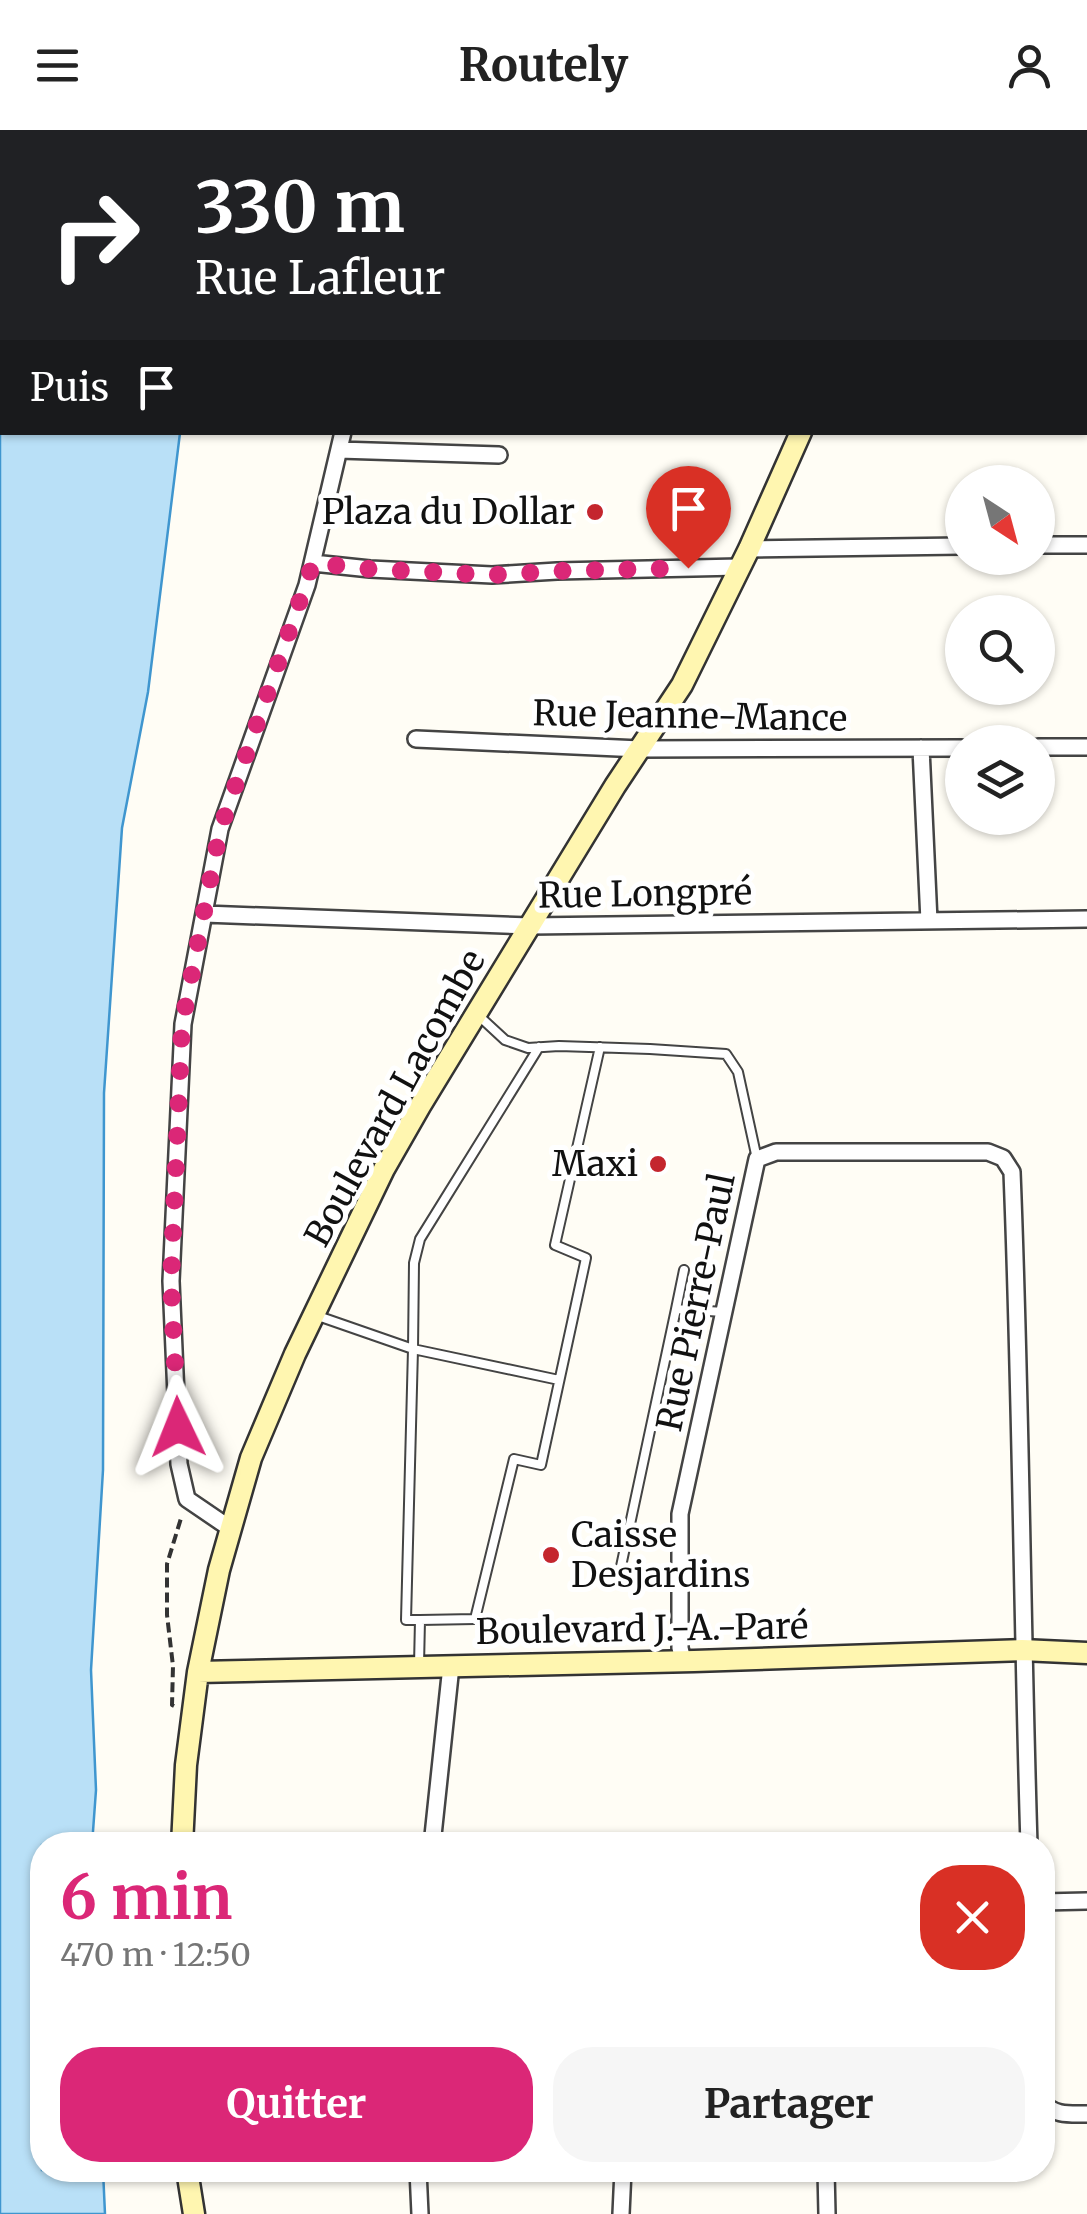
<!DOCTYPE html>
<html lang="fr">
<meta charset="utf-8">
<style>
body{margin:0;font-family:Merriweather,serif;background:#f6f6f6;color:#222;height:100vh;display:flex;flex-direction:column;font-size:38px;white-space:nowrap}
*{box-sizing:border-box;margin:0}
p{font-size:32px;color:#767676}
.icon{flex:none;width:55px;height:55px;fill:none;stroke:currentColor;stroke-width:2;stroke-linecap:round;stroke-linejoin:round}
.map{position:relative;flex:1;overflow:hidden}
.drawer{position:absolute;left:30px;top:1702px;width:1025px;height:350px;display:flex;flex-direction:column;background:#fff;border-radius:40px;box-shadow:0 2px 8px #0004}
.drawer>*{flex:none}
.guide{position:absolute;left:0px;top:0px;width:1088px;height:305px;box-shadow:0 2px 8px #0004;background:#202124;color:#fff;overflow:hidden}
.needle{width:65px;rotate:144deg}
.controls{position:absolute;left:945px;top:335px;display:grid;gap:20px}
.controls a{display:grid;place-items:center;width:110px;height:110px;border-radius:50%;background:#fff;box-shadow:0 2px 8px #0004;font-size:50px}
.pin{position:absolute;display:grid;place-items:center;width:85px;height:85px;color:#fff;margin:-102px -42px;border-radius:50% 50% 50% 0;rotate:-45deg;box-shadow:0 0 10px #0007}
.pin .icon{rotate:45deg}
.me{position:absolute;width:110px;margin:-55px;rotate:358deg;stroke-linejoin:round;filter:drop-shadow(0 0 8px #0008)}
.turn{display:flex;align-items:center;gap:35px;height:210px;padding:0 30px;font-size:45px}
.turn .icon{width:130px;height:130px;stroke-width:2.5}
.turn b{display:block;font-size:70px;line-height:85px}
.then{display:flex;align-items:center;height:95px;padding:0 30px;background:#0003;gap:20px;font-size:38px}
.round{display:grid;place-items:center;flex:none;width:105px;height:105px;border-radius:40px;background:#f6f6f6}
.headline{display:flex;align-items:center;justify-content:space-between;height:170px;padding:0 30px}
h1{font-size:60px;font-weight:700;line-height:75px;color:#db2777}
.button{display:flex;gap:20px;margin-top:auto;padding:20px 30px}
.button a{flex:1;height:115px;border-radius:40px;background:#db2777;color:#fff;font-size:40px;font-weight:700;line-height:115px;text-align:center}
.button a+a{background:#f6f6f6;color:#222}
header{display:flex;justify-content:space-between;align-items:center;height:130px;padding:0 30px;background:#fff;font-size:45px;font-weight:700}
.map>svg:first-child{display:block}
</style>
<header><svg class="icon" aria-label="menu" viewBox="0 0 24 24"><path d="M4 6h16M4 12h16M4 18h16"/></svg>Routely<svg class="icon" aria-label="person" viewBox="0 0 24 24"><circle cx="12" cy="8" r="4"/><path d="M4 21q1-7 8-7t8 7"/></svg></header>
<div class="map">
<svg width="1087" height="2084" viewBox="0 0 1087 2084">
<rect width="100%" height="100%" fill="#fffdf5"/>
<path fill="#b9e0f7" stroke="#3f96cf" stroke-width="2.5" d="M 0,0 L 230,0 L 229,2 L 2,2 L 2,302 L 180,303 L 148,562 L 122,698 L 104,963 L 103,1340 L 91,1540 L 96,1660 L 92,1715 L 42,1715 L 42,2040 L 103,2040 L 105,2084 L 0,2084 Z"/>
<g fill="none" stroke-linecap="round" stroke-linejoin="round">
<defs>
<path id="lane" d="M 478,885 L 505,910 L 528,918 L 559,916 L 650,919 L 726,924 L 738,942 L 757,1029
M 539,917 L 420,1109 L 414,1133 L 413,1219 L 559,1250
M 676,1179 L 684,1140
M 318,1186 L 413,1219 L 406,1490 L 420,1490 L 419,1535
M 678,1451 L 620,1441 L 676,1179 L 724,1182
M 420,1490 L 475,1489 L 514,1329 L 541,1335 L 586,1128 L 555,1115 L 600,917"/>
<path id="street" d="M 413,2 L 414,0
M 1085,205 L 1087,205
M 339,320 L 499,325
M 1038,415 L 1087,415
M 749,419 L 962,416
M 313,433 L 370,439 L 492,445 L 557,441 L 739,437
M 416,609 L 640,619 L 962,618
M 1038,617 L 1087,617
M 921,618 L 929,791
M 205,784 L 530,796 L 1087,789
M 231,1399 L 187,1369 L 179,1334 L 171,1151 L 183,894 L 220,699 L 307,455 L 343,302
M 683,1530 L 680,1518 L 680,1384 L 757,1029 L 776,1022 L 988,1022 L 1003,1028 L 1012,1042 C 1021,1266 1022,1491 1029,1715
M 432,1715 L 451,1536
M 1042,1772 L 1087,1771
M 1042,1972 C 1054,1986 1070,1984 1087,1984
M 418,2040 L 420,2084
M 826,2040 L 827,2084
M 621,2084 L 623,2040"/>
<path id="secondary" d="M 874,0 L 875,2
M 198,1542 L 694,1531 L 1022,1520 L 1087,1523
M 182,1715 L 186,1635 L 198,1542 L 219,1440 L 251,1328 L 295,1224 L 384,1039 L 420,976 L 615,656 L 682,555 L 749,419 L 801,302
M 187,2040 L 194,2084"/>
</defs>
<use href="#lane" stroke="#444" stroke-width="12"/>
<use href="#street" stroke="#444" stroke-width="20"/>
<use href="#secondary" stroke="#333" stroke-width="25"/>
<path stroke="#333" stroke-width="4" stroke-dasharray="10 5" stroke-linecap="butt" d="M 174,1576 L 172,1575 L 173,1536 L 167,1485 L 167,1434 L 182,1385"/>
<use href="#lane" stroke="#fff" stroke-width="8"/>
<use href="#street" stroke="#fff" stroke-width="15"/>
<use href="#secondary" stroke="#fff6b0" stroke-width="20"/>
</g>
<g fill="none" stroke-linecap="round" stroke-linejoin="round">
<path stroke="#db2777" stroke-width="18" stroke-dasharray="0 32.4" d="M 178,1297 L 171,1151 L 182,894 L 220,700 L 313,433 L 370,439 L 492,445 L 557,441 L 688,438"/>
</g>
<g fill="#c4262e" stroke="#fff" stroke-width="4">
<circle cx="595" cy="382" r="10"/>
<circle cx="658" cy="1034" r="10"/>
<circle cx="551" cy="1425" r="10"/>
</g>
<g text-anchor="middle" stroke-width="10" stroke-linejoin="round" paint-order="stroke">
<g font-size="35" fill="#111" stroke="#fff" text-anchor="end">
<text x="575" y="394">Plaza du Dollar</text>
<text x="638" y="1046">Maxi</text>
<text x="571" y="1417" text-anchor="start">Caisse<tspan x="571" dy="40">Desjardins</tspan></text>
</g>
<g font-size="35" fill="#111" stroke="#fff">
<text transform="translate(690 586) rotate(1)" y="12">Rue Jeanne-Mance</text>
<text transform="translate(645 764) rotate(-1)" y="12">Rue Longpré</text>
<text transform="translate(395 968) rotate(-61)" y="12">Boulevard Lacombe</text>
<text transform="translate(696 1172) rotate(-78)" y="12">Rue Pierre-Paul</text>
<text transform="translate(642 1499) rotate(-1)" y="12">Boulevard J.-A.-Paré</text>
</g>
</g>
</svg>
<div class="controls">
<a><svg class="needle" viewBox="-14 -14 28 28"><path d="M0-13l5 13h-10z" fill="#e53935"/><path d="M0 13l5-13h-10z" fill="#767676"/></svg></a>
<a><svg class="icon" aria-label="search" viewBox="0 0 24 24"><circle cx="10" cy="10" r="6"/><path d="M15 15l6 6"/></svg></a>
<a><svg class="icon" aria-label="layers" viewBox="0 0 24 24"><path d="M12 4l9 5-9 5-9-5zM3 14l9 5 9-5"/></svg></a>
</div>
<div class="pin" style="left:688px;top:438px;background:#d93025"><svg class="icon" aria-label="arrive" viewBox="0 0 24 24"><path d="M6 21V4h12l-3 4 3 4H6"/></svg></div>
<svg class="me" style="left:178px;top:1297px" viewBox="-20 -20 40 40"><path d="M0-17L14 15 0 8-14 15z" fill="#db2777" stroke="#fff" stroke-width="4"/></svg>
<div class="guide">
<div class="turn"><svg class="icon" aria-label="right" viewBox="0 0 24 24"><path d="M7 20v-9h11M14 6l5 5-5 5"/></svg><div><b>330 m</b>Rue Lafleur</div></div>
<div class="then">Puis<svg class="icon" aria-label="arrive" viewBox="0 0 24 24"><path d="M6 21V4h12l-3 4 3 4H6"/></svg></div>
</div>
<section class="drawer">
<div class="headline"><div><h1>6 min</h1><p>470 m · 12:50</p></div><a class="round" style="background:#d93025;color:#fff"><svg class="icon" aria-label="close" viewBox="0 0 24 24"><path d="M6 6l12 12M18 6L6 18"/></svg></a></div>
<div class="button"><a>Quitter</a><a>Partager</a></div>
</section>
</div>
